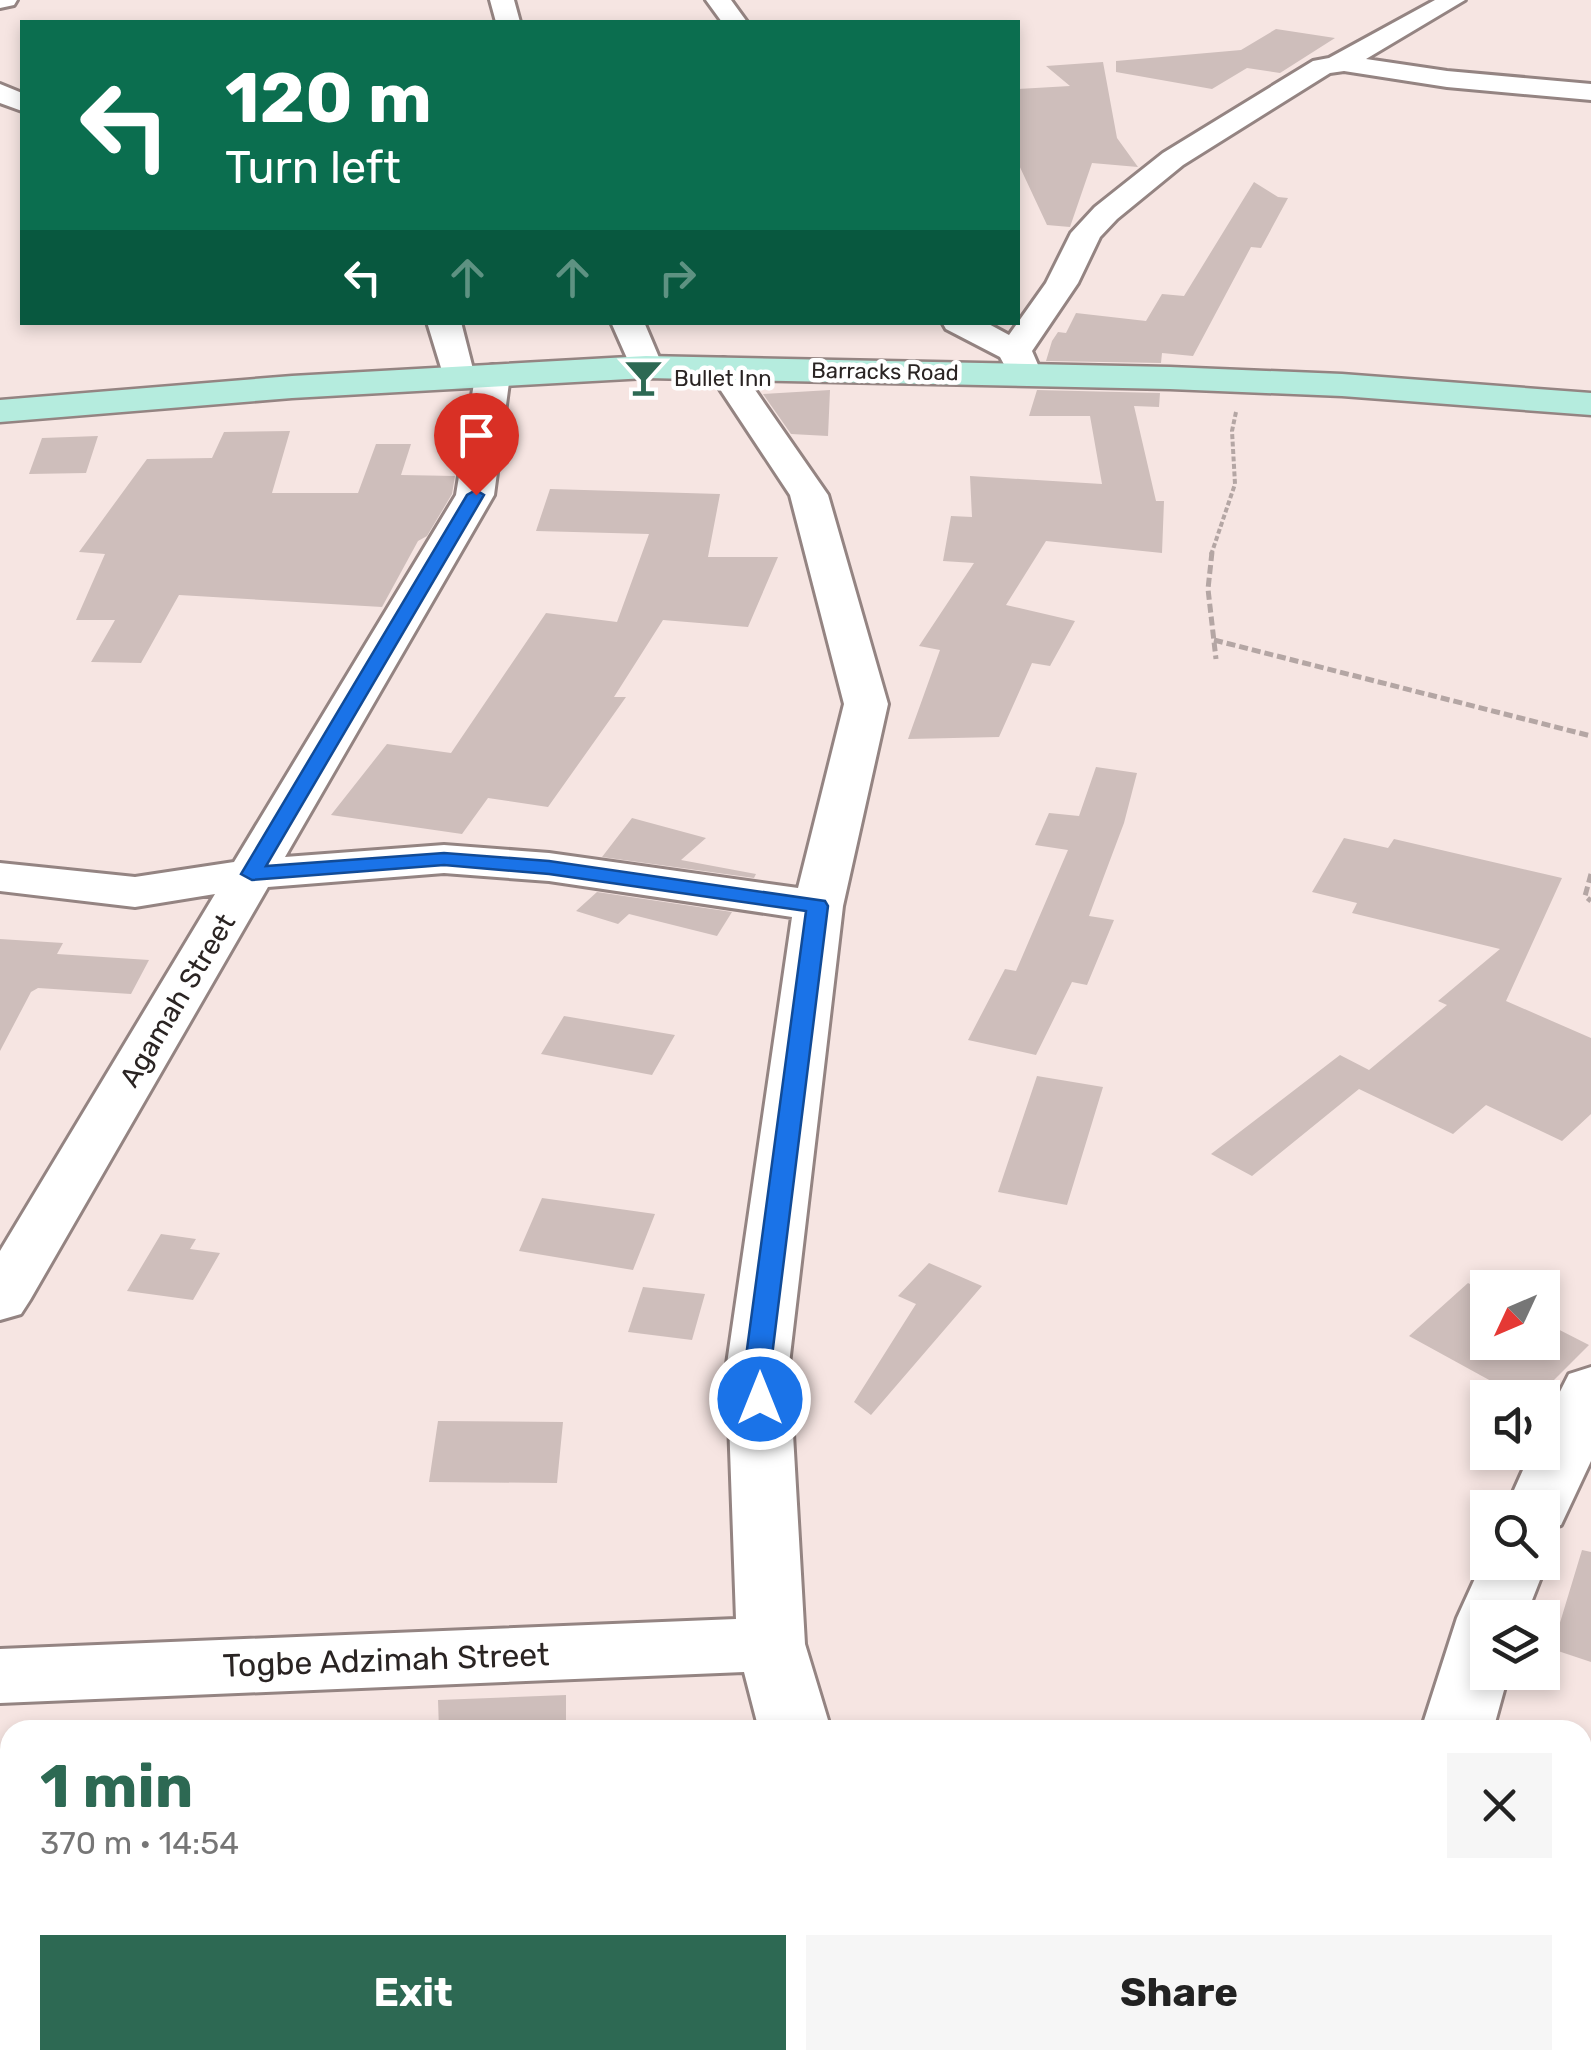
<!DOCTYPE html>
<meta charset="utf-8">
<style>
body{margin:0;font-family:Rubik,sans-serif;background:#f6f6f6;color:#222;height:100vh;display:flex;flex-direction:column;font-size:38px;white-space:nowrap}
*{box-sizing:border-box;margin:0}
p{font-size:32px;color:#767676}
.icon{flex:none;width:55px;height:55px;fill:none;stroke:currentColor;stroke-width:2;stroke-linecap:round;stroke-linejoin:round}
.map{position:relative;flex:1;overflow:hidden}
.panel{position:absolute;left:0px;top:1720px;width:1592px;height:350px;display:flex;flex-direction:column;background:#fff;border-radius:30px 30px 0 0;box-shadow:0 5px 15px #0003}
.panel>*{flex:none}
.banner{position:absolute;left:20px;top:20px;width:1000px;height:305px;border-radius:0px;box-shadow:0 5px 15px #0003;background:#0b6e4f;color:#fff;overflow:hidden}
.needle{width:65px;rotate:226deg}
.buttons{position:absolute;left:1470px;top:1270px;display:grid;gap:20px}
.buttons a{display:grid;place-items:center;width:90px;height:90px;border-radius:0px;background:#fff;box-shadow:0 5px 15px #0003;font-size:50px}
.pin{position:absolute;display:grid;place-items:center;width:85px;height:85px;color:#fff;margin:-102px -42px;border-radius:50% 50% 50% 0;rotate:-45deg;box-shadow:0 0 10px #0007}
.pin .icon{rotate:45deg}
.me{position:absolute;width:110px;margin:-55px;rotate:0deg;stroke-linejoin:round;filter:drop-shadow(0 0 8px #0008)}
.turn{display:flex;align-items:center;gap:35px;height:210px;padding:0 40px;font-size:45px}
.turn .icon{width:130px;height:130px;stroke-width:2.5}
.turn b{display:block;font-size:70px;line-height:85px}
.lanes{display:flex;align-items:center;height:95px;padding:0 40px;background:#0003;justify-content:center;gap:50px;direction:ltr}
.lanes .off{opacity:.35}
.round{display:grid;place-items:center;flex:none;width:105px;height:105px;border-radius:0px;background:#f6f6f6}
.headline{display:flex;align-items:center;justify-content:space-between;height:170px;padding:0 40px}
h1{font-size:60px;font-weight:700;line-height:75px;color:#2d6953}
.button{display:flex;gap:20px;margin-top:auto;padding:20px 40px}
.button a{flex:1;height:115px;border-radius:0px;background:#2d6953;color:#fff;font-size:40px;font-weight:700;line-height:115px;text-align:center}
.button a+a{background:#f6f6f6;color:#222}
.map>svg:first-child{display:block}
</style>
<div class="map">
<svg width="1591" height="2070" viewBox="0 0 1591 2070">
<rect width="100%" height="100%" fill="#f6e5e2"/>
<path fill="#cc988f" d="M 1129,2060 L 1334,2060 L 1332,2070 L 1161,2070 Z"/>
<path fill="#cebebb" d="M 1276,29 L 1335,38 L 1280,73 L 1247,68 L 1212,89 L 1116,72 L 1116,61 L 1241,50 Z
M 1103,62 L 1117,138 L 1138,167 L 1092,163 L 1070,227 L 1047,225 L 1018,163 L 1018,89 L 1070,86 L 1046,66 Z
M 1254,182 L 1278,197 L 1288,198 L 1261,248 L 1251,247 L 1193,356 L 1162,353 L 1161,363 L 1046,361 L 1052,341 L 1058,332 L 1066,333 L 1076,313 L 1146,321 L 1162,294 L 1184,296 Z
M 830,390 L 828,436 L 791,434 L 763,394 Z
M 1037,390 L 1160,393 L 1159,407 L 1134,406 L 1156,501 L 1164,501 L 1162,553 L 1046,541 L 1006,605 L 1075,621 L 1050,666 L 1032,663 L 999,737 L 908,739 L 940,650 L 919,646 L 974,563 L 943,561 L 951,516 L 972,517 L 970,476 L 1102,484 L 1090,416 L 1029,416 Z
M 290,431 L 272,493 L 358,493 L 376,444 L 411,444 L 401,475 L 455,476 L 452,494 L 427,536 L 418,541 L 382,607 L 179,595 L 141,663 L 91,662 L 115,620 L 76,620 L 105,554 L 79,552 L 147,459 L 212,458 L 224,432 Z
M 98,436 L 86,473 L 29,474 L 42,438 Z
M 550,489 L 720,494 L 708,557 L 778,557 L 748,627 L 663,620 L 614,697 L 626,697 L 548,807 L 488,798 L 462,834 L 331,815 L 387,744 L 451,753 L 546,613 L 617,622 L 649,534 L 536,531 Z
M 1096,767 L 1137,773 L 1124,823 L 1089,916 L 1114,920 L 1087,985 L 1072,982 L 1036,1055 L 968,1040 L 1005,969 L 1016,971 L 1068,850 L 1035,845 L 1049,813 L 1079,816 Z
M 632,818 L 706,838 L 681,860 L 756,874 L 754,878 L 602,857 Z
M 1344,838 L 1388,848 L 1394,839 L 1562,878 L 1506,1001 L 1591,1038 L 1591,1114 L 1562,1141 L 1486,1105 L 1453,1134 L 1359,1089 L 1252,1176 L 1211,1154 L 1340,1055 L 1369,1070 L 1447,1005 L 1438,1001 L 1500,949 L 1352,913 L 1357,903 L 1312,892 Z
M 597,892 L 732,912 L 717,936 L 629,914 L 618,924 L 576,911 Z
M 0,939 L 63,943 L 57,954 L 149,960 L 131,994 L 38,988 L 31,992 L 0,1051 Z
M 564,1016 L 675,1035 L 652,1075 L 541,1054 Z
M 1037,1076 L 1103,1087 L 1067,1205 L 998,1192 Z
M 542,1198 L 655,1214 L 633,1270 L 519,1251 Z
M 161,1234 L 196,1239 L 190,1249 L 220,1253 L 193,1300 L 127,1291 Z
M 929,1263 L 982,1286 L 871,1415 L 854,1402 L 916,1304 L 898,1296 Z
M 1468,1283 L 1488,1293 L 1488,1342 L 1542,1342 L 1542,1321 L 1589,1345 L 1536,1398 L 1522,1398 L 1409,1336 Z
M 643,1287 L 705,1294 L 692,1340 L 628,1332 Z
M 438,1421 L 563,1422 L 557,1483 L 429,1482 Z
M 1582,1550 L 1591,1552 L 1591,1662 L 1552,1649 Z
M 566,1695 L 566,1730 L 439,1730 L 438,1700 Z"/>
<g fill="none" stroke-linecap="round" stroke-linejoin="round">
<defs>
<path id="street" d="M 0,0 L 17,0 L 14,5 L 0,8 Z
M 490,0 L 514,0 L 520,22 L 496,22 Z
M 706,0 L 731,0 L 747,22 L 722,22 Z
M 1435,0 L 1465,0 L 1366,59 L 1447,71 L 1591,84 L 1591,100 L 1447,87 L 1344,71 L 1330,73 L 1183,165 L 1117,219 L 1100,237 L 1078,283 L 1032,351 L 1042,374 L 1037,381 L 1025,384 L 1013,381 L 1000,357 L 946,329 L 942,322 L 985,322 L 1009,335 L 1046,283 L 1071,233 L 1095,207 L 1163,153 L 1313,61 L 1329,58 Z
M 0,84 L 22,93 L 22,111 L 0,103 Z
M 427,322 L 461,322 L 475,377 L 481,368 L 493,365 L 505,368 L 510,375 L 494,495 L 285,857 L 444,845 L 549,853 L 798,888 L 844,704 L 790,495 L 706,368 L 711,361 L 723,358 L 735,361 L 828,495 L 888,704 L 843,906 L 789,1364 L 805,1644 L 831,1730 L 759,1730 L 744,1672 L 0,1703 L 0,1649 L 736,1619 L 727,1364 L 792,917 L 549,881 L 444,873 L 268,887 L 30,1300 L 21,1314 L 0,1320 L 0,1251 L 215,894 L 135,907 L 0,891 L 0,863 L 135,877 L 234,862 L 456,495 L 475,377 L 470,384 L 458,387 L 446,384 Z
M 611,322 L 644,322 L 663,367 L 658,374 L 646,377 L 634,374 Z
M 1591,1367 L 1591,1461 L 1561,1525 L 1542,1530 L 1542,1508 L 1506,1508 L 1531,1452 L 1542,1452 L 1542,1427 L 1569,1374 Z
M 1488,1550 L 1488,1562 L 1542,1562 L 1542,1553 L 1547,1562 L 1525,1618 L 1488,1618 L 1488,1672 L 1509,1672 L 1493,1730 L 1421,1730 L 1457,1618 Z
M 1582,1871 L 1591,1873 L 1591,1937 L 1582,1935 Z
M 671,2060 L 751,2060 L 748,2070 L 668,2070 Z"/>
<path id="secondary" d="M 646,356 L 1170,367 L 1342,374 L 1591,393 L 1591,415 L 1342,396 L 1170,389 L 646,378 L 292,398 L 0,422 L 0,400 L 292,376 Z"/>
</defs>
<use href="#street" stroke="#948482" stroke-width="6"/>
<use href="#secondary" stroke="#948482" stroke-width="5"/>
<path stroke="#b4a6a4" stroke-width="4" stroke-dasharray="5 2.5" stroke-linecap="butt" d="M 1211,555 L 1235,484 L 1232,431 L 1236,412"/>
<path stroke="#b4a6a4" stroke-width="5" stroke-dasharray="9 4" stroke-linecap="butt" d="M 1212,552 L 1208,589 L 1216,659
M 1214,640 L 1591,736
M 1591,874 L 1585,896 L 1591,901"/>
<use href="#street" fill="#fff" fill-rule="evenodd"/>
<use href="#secondary" fill="#b5ecde" fill-rule="evenodd"/>
</g>
<path fill="#1a73e8" stroke="#114b97" stroke-width="2.5" d="M 476,490 L 484,495 L 266,866 L 444,853 L 549,861 L 825,901 L 828,906 L 771,1364 L 773,1399 L 769,1406 L 750,1406 L 746,1399 L 745,1364 L 806,911 L 549,874 L 444,865 L 252,880 L 241,874 L 467,495 Z"/>
<defs>
<symbol id="bar-bare" viewBox="-9 -9 18 18"><path d="M-6-5H6L.8 .8V4.5H3.5V6h-7V4.5H-.8V.8Z" fill="#2d6953" stroke="#fff" stroke-width="2.5" paint-order="stroke"/></symbol>
</defs>
<g fill-rule="evenodd">
<use href="#bar-bare" x="616" y="350" width="55" height="55"/>
</g>
<g text-anchor="middle" stroke-width="9" stroke-linejoin="round" paint-order="stroke">
<g font-size="22" fill="#2a2423" stroke="#fff">
<text transform="translate(885 371) rotate(1)" y="8">Barracks Road</text>
</g>
<g font-size="22" fill="#2a2423" stroke="#fff" text-anchor="start">
<text x="674" y="386">Bullet Inn</text>
</g>
<g font-size="28" fill="#2a2423" stroke="#fff">
<text transform="translate(177 1000) rotate(-59)" y="10">Agamah Street</text>
</g>
<g font-size="32" fill="#2a2423" stroke="#fff">
<text transform="translate(386 1660) rotate(-2)" y="11">Togbe Adzimah Street</text>
</g>
</g>
</svg>
<div class="buttons">
<a><svg class="needle" viewBox="-14 -14 28 28"><path d="M0-13l5 13h-10z" fill="#e53935"/><path d="M0 13l5-13h-10z" fill="#767676"/></svg></a>
<a><svg class="icon" aria-label="sound" viewBox="0 0 24 24"><path d="M4 9h4l5-4v14l-5-4H4zM17 9q2 3 0 6"/></svg></a>
<a><svg class="icon" aria-label="search" viewBox="0 0 24 24"><circle cx="10" cy="10" r="6"/><path d="M15 15l6 6"/></svg></a>
<a><svg class="icon" aria-label="layers" viewBox="0 0 24 24"><path d="M12 4l9 5-9 5-9-5zM3 14l9 5 9-5"/></svg></a>
</div>
<div class="pin" style="left:476px;top:495px;background:#d93025"><svg class="icon" aria-label="arrive" viewBox="0 0 24 24"><path d="M6 21V4h12l-3 4 3 4H6"/></svg></div>
<svg class="me" style="left:760px;top:1399px" viewBox="-20 -20 40 40"><circle r="17" fill="#1a73e8" stroke="#fff" stroke-width="3"/><path d="M0-11L8 9 0 5-8 9z" fill="#fff"/></svg>
<div class="banner">
<div class="turn"><svg class="icon" aria-label="left" viewBox="0 0 24 24"><path d="M17 20v-9H6M10 6l-5 5 5 5"/></svg><div><b>120 m</b>Turn left</div></div>
<div class="lanes"><svg class="icon" aria-label="left" viewBox="0 0 24 24"><path d="M17 20v-9H6M10 6l-5 5 5 5"/></svg><svg class="icon off" aria-label="ahead" viewBox="0 0 24 24"><path d="M12 20V5M6 11l6-6 6 6"/></svg><svg class="icon off" aria-label="ahead" viewBox="0 0 24 24"><path d="M12 20V5M6 11l6-6 6 6"/></svg><svg class="icon off" aria-label="right" viewBox="0 0 24 24"><path d="M7 20v-9h11M14 6l5 5-5 5"/></svg></div>
</div>
<section class="panel">
<div class="headline"><div><h1>1 min</h1><p>370 m · 14:54</p></div><a class="round"><svg class="icon" aria-label="close" viewBox="0 0 24 24"><path d="M6 6l12 12M18 6L6 18"/></svg></a></div>
<div class="button"><a>Exit</a><a>Share</a></div>
</section>
</div>
